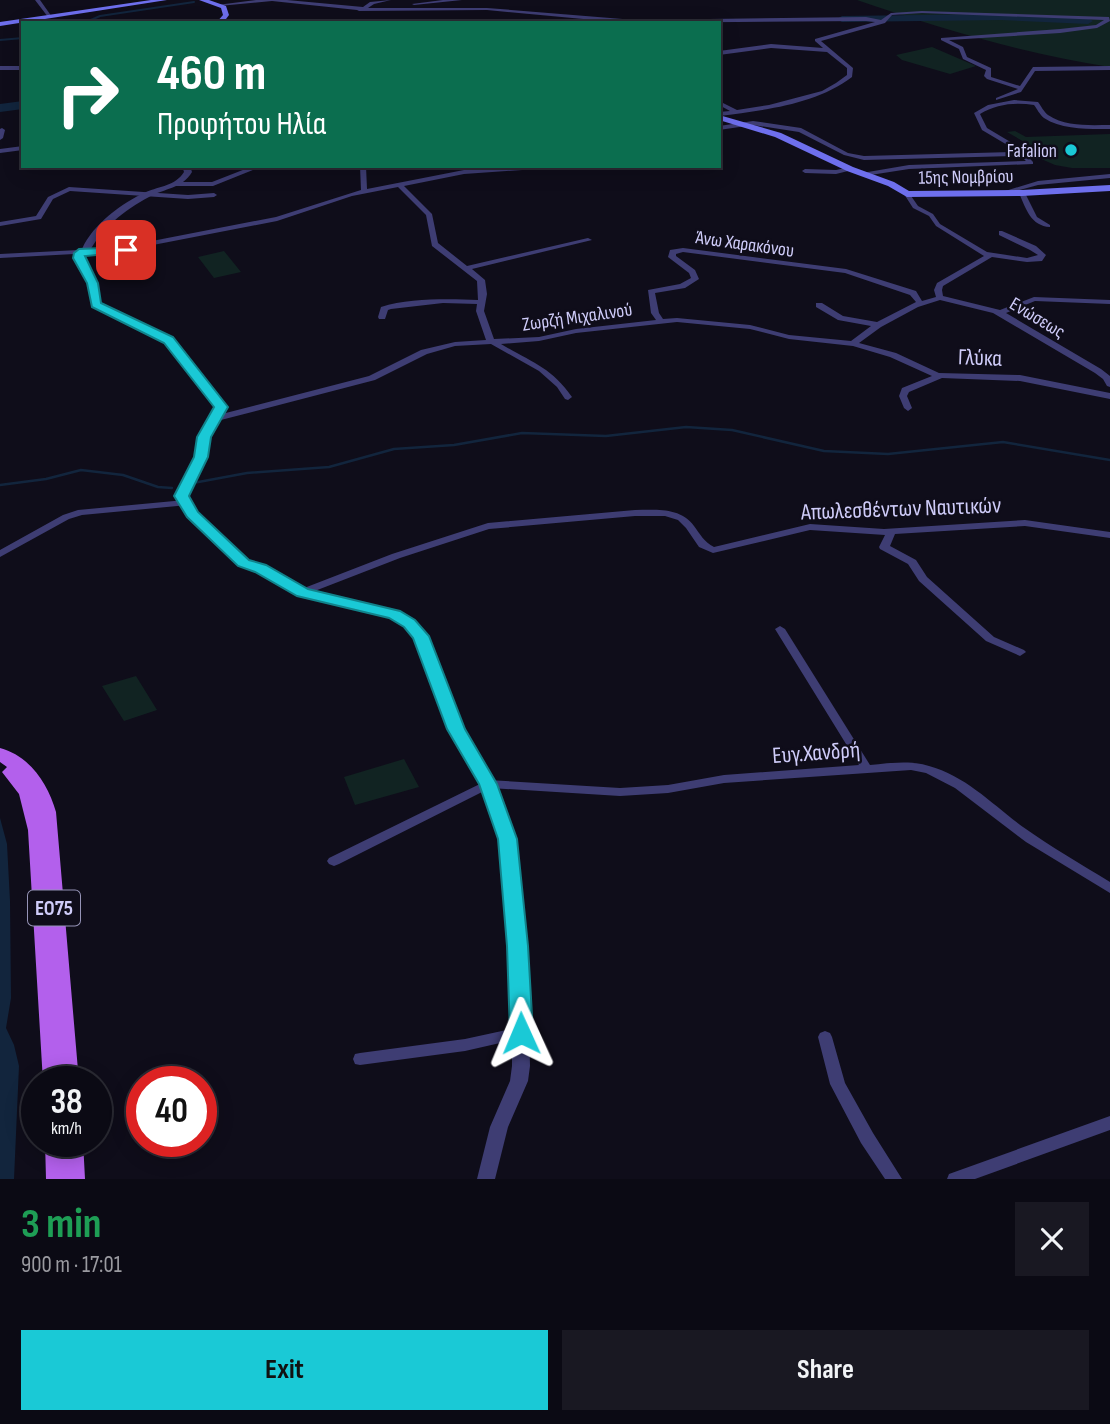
<!DOCTYPE html>
<meta charset="utf-8">
<style>
body{margin:0;font-family:"Sofia Sans Condensed",sans-serif;background:#191822;color:#f1f3f6;height:100vh;display:flex;flex-direction:column;font-size:26px;white-space:nowrap}
*{box-sizing:border-box;margin:0}
p{font-size:23px;color:#9a9aa0}
.icon{flex:none;width:38px;height:38px;fill:none;stroke:currentColor;stroke-width:2;stroke-linecap:round;stroke-linejoin:round}
.map{position:relative;height:1179px;overflow:hidden}
.sheet{display:flex;flex-direction:column;background:#0b0a14;flex:1}
.sheet>*{flex:none}
.banner{position:absolute;left:21px;top:21px;width:700px;height:147px;border-radius:0px;box-shadow:0 4px 18px #0003,0 0 0 2px #2b2b34;background:#0b6e4f;color:#fff;overflow:hidden}
.speed{position:absolute;left:21px;top:1066px;display:flex;gap:14px;font-size:35px;font-weight:700;text-align:center}
.speed>*{display:grid;place-content:center;width:91px;height:91px;border-radius:50%;background:#0b0a14;box-shadow:0 4px 18px #0003,0 0 0 2px #2b2b34;line-height:1}
.speed small{font-size:18px;font-weight:400}
.speed .limit{border:10px solid #d22;background:#fff;color:#111}
.pin{position:absolute;display:grid;place-items:center;width:60px;height:60px;color:#fff;margin:-30px;border-radius:14px;box-shadow:0 4px 10px #0006}
.me{position:absolute;width:77px;margin:-38px;rotate:359deg;stroke-linejoin:round;filter:drop-shadow(0 0 5px #0008)}
.turn{display:flex;align-items:center;gap:24px;height:147px;padding:0 21px;font-size:32px}
.turn .icon{width:91px;height:91px;stroke-width:2.5}
.turn b{display:block;font-size:49px;line-height:60px}
.round{display:grid;place-items:center;flex:none;width:74px;height:74px;border-radius:0px;background:#191822}
.summary{display:flex;align-items:center;justify-content:space-between;height:119px;padding:0 21px}
h1{font-size:42px;font-weight:700;line-height:52px;color:#1e9e55}
.button{display:flex;gap:14px;margin-top:auto;padding:14px 21px}
.button a{flex:1;height:80px;border-radius:0px;background:#1ac9d6;color:#111;font-size:28px;font-weight:700;line-height:80px;text-align:center}
.button a+a{background:#191822;color:#f1f3f6}
.map>svg:first-child{display:block}
</style>
<div class="map">
<svg width="1110" height="1179" viewBox="0 0 1110 1179">
<rect width="100%" height="100%" fill="#0f0d1a"/>
<path fill="#112322" d="M 857,0 L 1110,0 L 1110,67 C 1024,54 939,28 857,0 Z
M 932,47 L 976,66 L 950,74 L 902,60 L 896,55 Z
M 1015,131 L 1026,137 L 1110,134 L 1110,168 L 1072,168 L 1055,165 L 1039,158 L 1026,143 L 1007,132 Z
M 224,251 L 241,272 L 214,278 L 198,257 Z
M 136,676 L 157,710 L 124,721 L 102,686 Z
M 404,759 L 419,787 L 355,805 L 344,777 Z"/>
<path fill="#12253d" d="M 0,818 L 7,844 L 10,901 L 11,998 L 6,1028 L 14,1045 L 19,1066 L 14,1179 L 0,1179 Z"/>
<g fill="none" stroke-linecap="round" stroke-linejoin="round">
<path stroke="#12253d" stroke-width="2" d="M 84,23 L 100,16 L 194,2
M 0,40 L 23,38"/>
<path stroke="#12253d" stroke-width="2.5" d="M 193,483 L 247,473 L 329,467 L 394,449 L 454,445 L 522,433 L 606,436 L 686,427 L 732,430 L 824,451 L 888,454 L 1003,442 L 1110,460
M 0,485 L 46,479 L 81,470 L 123,475 L 158,487 L 172,488"/>
<path fill="#12253d" fill-rule="evenodd" d="M 1001,14 L 1088,18 L 1093,21 L 1088,24 L 1001,20 L 842,22 L 837,19 L 842,16 Z
M 23,101 L 23,109 L 0,112 L 0,104 Z"/>
<path fill="#3e3d73" fill-rule="evenodd" d="M 35,0 L 40,0 L 52,17 L 48,17 Z
M 256,0 L 287,0 L 363,7 L 370,2 L 391,0 L 374,4 L 368,8 L 487,8 L 635,20 L 866,17 L 881,20 L 891,13 L 922,11 L 1109,17 L 1110,21 L 1097,28 L 1060,33 L 949,40 L 963,47 L 967,57 L 991,68 L 991,77 L 1020,86 L 1033,67 L 1110,66 L 1110,70 L 1035,71 L 1021,92 L 996,100 L 996,98 L 1018,89 L 987,79 L 984,76 L 986,70 L 963,59 L 959,49 L 941,40 L 941,38 L 1060,29 L 1096,25 L 1104,20 L 922,13 L 892,15 L 885,23 L 821,41 L 853,68 L 852,77 C 815,105 764,110 719,116 L 719,112 L 730,111 L 719,105 L 719,101 L 737,110 L 769,105 L 822,91 L 836,83 L 847,75 L 847,68 L 827,52 L 771,48 L 719,55 L 719,51 L 771,44 L 823,48 L 815,41 L 815,39 L 875,22 L 866,21 L 626,23 L 487,10 L 359,11 L 357,10 L 272,1 L 219,6 L 217,5 Z
M 443,0 L 462,0 L 414,5 L 412,4 Z
M 0,66 L 23,66 L 23,70 L 0,70 Z
M 1014,100 L 1038,102 C 1041,106 1044,112 1048,115 C 1066,127 1090,125 1110,125 L 1110,129 C 1089,129 1062,130 1044,118 C 1040,115 1037,109 1034,105 C 1015,102 996,104 980,114 L 987,128 L 1019,147 L 1033,162 L 1033,164 L 909,169 L 864,176 L 861,174 L 862,173 L 909,165 L 1026,161 L 1018,154 L 1013,156 L 864,160 L 844,155 L 799,132 L 753,125 L 719,130 L 719,126 L 753,121 L 801,128 L 848,153 L 864,156 L 1012,152 L 1014,149 L 982,130 L 974,113 L 988,105 Z
M 2,128 L 5,130 L 3,138 L 0,140 L 0,129 Z
M 23,146 L 23,150 L 0,153 L 0,149 Z
M 253,166 L 263,166 L 213,186 L 176,186 L 173,184 L 176,182 L 212,182 Z
M 360,166 L 366,166 L 367,189 L 464,170 L 519,166 L 554,166 L 551,168 L 464,174 L 404,186 L 432,214 L 438,243 L 467,266 L 588,238 L 592,240 L 472,269 L 485,280 L 487,294 L 484,311 L 494,339 L 539,337 L 576,329 L 656,320 L 651,313 L 648,290 L 680,284 L 691,278 L 689,273 L 668,257 L 670,250 L 683,248 L 846,269 L 916,291 L 922,301 L 936,297 L 934,290 L 937,283 L 984,256 L 936,226 L 929,216 L 913,208 L 904,194 L 909,193 L 918,206 L 933,214 L 940,224 L 987,252 L 1027,258 L 1038,255 L 1030,250 L 999,235 L 999,231 L 1002,231 L 1036,246 L 1046,255 L 1042,261 L 1027,262 L 992,257 L 943,286 L 942,290 L 943,296 L 1000,310 L 1034,297 L 1110,300 L 1110,304 L 1035,301 L 1006,313 L 1101,369 L 1110,376 L 1110,387 L 1107,386 L 1103,379 L 1095,373 L 993,313 L 940,300 L 918,307 L 881,327 L 859,343 L 896,353 L 939,373 L 1020,375 L 1110,393 L 1110,399 L 1020,381 L 942,378 L 909,392 L 907,396 L 912,408 L 908,411 L 904,408 L 899,396 L 902,388 L 932,376 L 890,357 L 853,346 L 789,339 L 750,329 L 677,322 L 576,333 L 539,341 L 501,344 C 531,362 551,367 572,397 L 568,400 L 565,399 L 557,387 L 539,371 L 491,344 L 455,346 L 427,354 L 375,380 L 217,421 L 214,420 L 214,416 L 369,376 L 421,350 L 455,342 L 486,340 L 476,311 L 477,304 L 443,303 L 391,309 L 388,310 L 385,319 L 379,319 L 378,317 L 381,307 C 410,298 448,299 478,300 L 477,281 L 432,246 L 426,215 L 398,187 L 352,196 L 277,221 L 153,245 L 130,251 L 0,258 L 0,254 L 79,250 L 82,251 L 130,247 L 152,241 L 276,217 L 361,190 ZM 683,252 L 845,273 L 910,295 L 916,302 L 877,322 L 843,316 L 822,303 L 816,303 L 816,307 L 838,320 L 871,326 L 851,341 L 789,335 L 750,325 L 677,318 L 663,319 L 659,313 L 655,293 L 685,288 L 699,279 L 695,270 L 676,256 L 676,254 Z
M 850,167 L 852,168 L 852,170 L 836,174 L 805,173 L 802,171 L 805,169 L 836,170 Z
M 1110,174 L 1110,178 L 1038,185 L 1005,194 L 1002,192 L 1038,181 Z
M 69,187 L 188,195 L 214,193 L 217,195 L 214,197 L 188,199 L 70,191 L 53,199 L 41,219 L 0,226 L 0,222 L 36,216 L 48,197 Z
M 1022,191 L 1025,193 L 1037,217 L 1050,225 L 1050,227 C 1031,226 1026,209 1019,193 Z
M 185,500 L 188,501 L 190,503 L 188,505 L 82,515 L 69,519 L 0,557 L 0,550 L 63,515 L 78,510 Z
M 635,510 C 656,510 680,507 694,526 C 700,534 704,542 714,547 L 810,524 L 884,529 L 1025,520 L 1110,532 L 1110,538 L 1025,526 L 895,534 L 890,546 L 916,560 L 927,577 L 994,637 L 1024,650 L 1026,652 L 1020,656 L 986,641 L 919,581 L 908,564 L 880,549 L 879,547 L 885,535 L 810,530 L 713,553 L 699,547 L 686,528 L 678,520 L 665,516 L 635,516 L 489,529 L 400,558 L 307,594 L 299,594 L 298,592 L 299,590 L 392,554 L 488,523 Z
M 780,626 L 785,629 L 870,765 C 890,763 910,760 929,766 C 966,776 993,805 1023,827 C 1051,847 1081,864 1110,882 L 1110,893 L 1026,842 L 955,788 L 926,773 L 911,770 L 724,783 L 668,793 L 620,796 L 490,788 L 339,864 L 334,866 L 329,864 L 327,861 L 329,858 L 488,780 L 620,788 L 668,785 L 724,775 L 859,765 L 775,629 Z
M 521,1027 L 526,1029 L 528,1033 L 526,1037 L 465,1051 L 360,1065 L 355,1064 L 353,1059 L 355,1054 L 360,1053 L 465,1039 Z
M 825,1031 L 830,1033 L 832,1037 L 845,1083 L 873,1133 L 902,1179 L 885,1179 L 861,1143 L 830,1084 L 818,1037 L 820,1033 Z
M 1110,1116 L 1110,1130 L 975,1179 L 947,1179 L 949,1174 Z"/>
<path fill="#3e3d73" fill-rule="evenodd" d="M 182,166 L 190,166 L 192,172 C 182,189 165,188 149,197 C 124,210 101,229 88,254 L 83,255 L 83,258 L 97,283 L 100,304 L 172,338 L 226,407 L 209,437 L 206,457 L 188,496 L 197,512 L 247,560 L 271,569 L 307,589 L 398,611 L 414,620 L 427,636 L 463,729 L 495,784 L 516,839 L 528,973 L 530,1066 L 528,1081 L 508,1127 L 495,1179 L 477,1179 L 490,1127 L 510,1081 L 512,1066 L 512,973 L 500,839 L 481,784 L 449,729 L 415,637 L 406,626 L 390,617 L 299,595 L 263,575 L 239,566 L 188,516 L 176,496 L 196,457 L 199,437 L 216,407 L 166,342 L 93,307 L 89,283 L 75,258 L 76,250 L 82,249 C 93,224 122,203 146,192 C 160,186 175,186 184,172 Z"/>
<path fill="#6e6fed" fill-rule="evenodd" d="M 151,0 L 167,0 L 0,26 L 0,22 Z
M 199,0 L 209,0 L 226,6 L 229,15 L 223,23 L 216,23 L 223,15 L 221,8 Z
M 719,115 L 781,133 L 853,167 L 894,182 L 909,191 L 1022,190 L 1110,185 L 1110,191 L 1022,196 L 907,197 L 888,186 L 847,171 L 775,137 L 719,120 Z"/>
<path fill="#b360ec" fill-rule="evenodd" d="M 0,748 C 30,756 48,784 56,812 L 79,1082 L 43,1082 L 28,830 L 19,794 L 2,772 L 7,767 L 0,762 Z
M 45,1141 L 83,1141 L 85,1179 L 46,1179 Z"/>
</g>
<path fill="#1ac9d6" stroke="#11838b" stroke-width="2" d="M 126,247 L 130,248 L 130,252 L 85,256 L 98,283 L 101,303 L 173,337 L 228,407 L 211,437 L 208,457 L 189,496 L 198,512 L 249,560 L 266,565 L 308,589 L 400,611 L 415,620 L 429,636 L 465,729 L 497,784 L 517,839 L 528,946 L 533,1033 L 529,1040 L 521,1042 L 513,1040 L 510,1033 L 507,946 L 498,839 L 479,784 L 447,729 L 413,638 L 404,627 L 389,618 L 297,596 L 255,572 L 238,566 L 187,517 L 174,496 L 194,457 L 197,437 L 214,407 L 164,343 L 92,307 L 87,283 L 73,258 L 74,253 L 79,249 Z"/>
<circle fill="#1ac9d6" stroke="#0f0d1a" stroke-width="2.5" cx="1071" cy="150" r="7"/>
<g text-anchor="middle" stroke-width="5" stroke-linejoin="round" paint-order="stroke">
<g font-size="19" fill="#cfccf9" stroke="#0f0d1a" text-anchor="end">
<text x="1057" y="157">Fafalion</text>
</g>
<g font-size="19" fill="#cfccf9" stroke="#0f0d1a">
<text transform="translate(966 176) rotate(-1)" y="7">15ης Νομβρίου</text>
<text transform="translate(745 243) rotate(8)" y="7">Άνω Χαρακόνου</text>
<text transform="translate(577 316) rotate(-8)" y="7">Ζωρζή Μιχαλινού</text>
<text transform="translate(1038 317) rotate(31)" y="7">Ενώσεως</text>
</g>
<rect fill="#0f0d1a" stroke="#9593b6" stroke-width="2" x="28" y="890.5" width="52" height="35" rx="5"/>
<g font-size="21" font-weight="bold" fill="#cfccf9">
<text x="54" y="915">ΕΟ75</text>
</g>
<g font-size="23" fill="#cfccf9" stroke="#0f0d1a">
<text transform="translate(980 357) rotate(2)" y="8">Γλύκα</text>
<text transform="translate(901 508) rotate(-2)" y="8">Απωλεσθέντων Ναυτικών</text>
<text transform="translate(816 752) rotate(-4)" y="8">Ευγ.Χανδρή</text>
</g>
</g>
</svg>
<div class="speed"><div>38<small>km/h</small></div><div class="limit">40</div></div>
<div class="pin" style="left:126px;top:250px;background:#d93025"><svg class="icon" aria-label="arrive" viewBox="0 0 24 24"><path d="M6 21V4h12l-3 4 3 4H6"/></svg></div>
<svg class="me" style="left:521px;top:1033px" viewBox="-20 -20 40 40"><path d="M0-17L14 15 0 8-14 15z" fill="#1ac9d6" stroke="#fff" stroke-width="4"/></svg>
<div class="banner">
<div class="turn"><svg class="icon" aria-label="right" viewBox="0 0 24 24"><path d="M7 20v-9h11M14 6l5 5-5 5"/></svg><div><b>460 m</b>Προφήτου Ηλία</div></div>
</div>
</div>
<section class="sheet">
<div class="summary"><div><h1>3 min</h1><p>900 m · 17:01</p></div><a class="round"><svg class="icon" aria-label="close" viewBox="0 0 24 24"><path d="M6 6l12 12M18 6L6 18"/></svg></a></div>
<div class="button"><a>Exit</a><a>Share</a></div>
</section>
